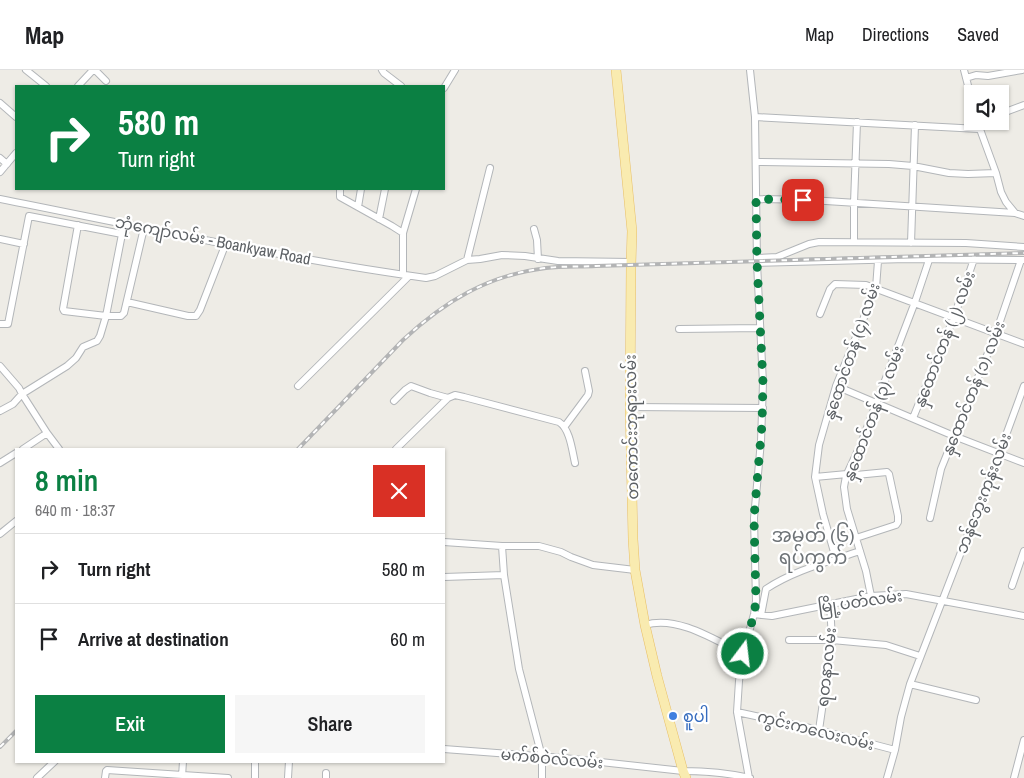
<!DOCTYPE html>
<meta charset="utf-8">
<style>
body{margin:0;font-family:"Archivo Narrow","Noto Sans Myanmar",sans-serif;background:#f6f6f6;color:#202124;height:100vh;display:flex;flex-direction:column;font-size:19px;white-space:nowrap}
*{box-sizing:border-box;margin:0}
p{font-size:16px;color:#757577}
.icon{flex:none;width:28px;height:28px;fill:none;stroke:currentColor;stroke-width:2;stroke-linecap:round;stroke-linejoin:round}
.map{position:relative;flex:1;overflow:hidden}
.drawer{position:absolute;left:15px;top:378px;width:430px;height:315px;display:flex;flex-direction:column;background:#fff;border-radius:0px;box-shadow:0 1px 4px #0004}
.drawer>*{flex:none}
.banner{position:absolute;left:15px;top:15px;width:430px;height:105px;border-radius:0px;box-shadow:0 1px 4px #0004;background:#0b8043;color:#fff;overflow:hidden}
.controls{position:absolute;left:964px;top:15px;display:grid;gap:10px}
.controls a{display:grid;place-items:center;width:45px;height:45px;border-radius:0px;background:#fff;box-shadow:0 1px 4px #0004;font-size:25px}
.pin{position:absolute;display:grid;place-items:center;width:42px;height:42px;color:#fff;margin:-21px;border-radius:10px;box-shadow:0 2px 8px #0006}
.me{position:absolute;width:55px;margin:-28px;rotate:15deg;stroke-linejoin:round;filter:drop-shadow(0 0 4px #0008)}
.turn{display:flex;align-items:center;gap:18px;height:105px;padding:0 20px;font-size:22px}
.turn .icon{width:65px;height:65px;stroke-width:2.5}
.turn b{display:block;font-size:35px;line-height:42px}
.round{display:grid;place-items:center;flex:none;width:52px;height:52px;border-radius:0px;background:#f6f6f6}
.overview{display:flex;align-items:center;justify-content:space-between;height:85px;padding:0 20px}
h1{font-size:30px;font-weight:600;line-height:38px;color:#0b8043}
.action{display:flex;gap:10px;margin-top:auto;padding:10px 20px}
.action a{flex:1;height:58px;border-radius:0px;background:#0b8043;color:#fff;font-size:20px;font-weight:600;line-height:58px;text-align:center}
.action a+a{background:#f6f6f6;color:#202124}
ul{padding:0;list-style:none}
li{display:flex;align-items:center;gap:15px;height:70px;padding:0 20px;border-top:1px solid #e0e0e0}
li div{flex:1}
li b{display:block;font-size:19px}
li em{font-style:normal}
header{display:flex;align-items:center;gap:30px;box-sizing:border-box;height:70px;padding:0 25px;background:#fff;border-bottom:1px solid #e0e0e0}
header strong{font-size:24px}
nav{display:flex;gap:28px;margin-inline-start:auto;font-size:18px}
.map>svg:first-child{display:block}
</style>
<header>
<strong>Map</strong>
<nav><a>Map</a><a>Directions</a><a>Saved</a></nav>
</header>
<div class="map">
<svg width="1024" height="708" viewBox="0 0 1024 708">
<rect width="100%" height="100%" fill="#eeece6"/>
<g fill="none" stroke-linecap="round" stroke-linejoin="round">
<defs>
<path id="minor" d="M 26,0 L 46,16
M 95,0 L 106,11
M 382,0 L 384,3 L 401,16
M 964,0 L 972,31
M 966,8 L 976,5 L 988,6 L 1022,0
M 78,16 L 93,0
M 444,18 L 455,0
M 0,33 L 16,47
M 1000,44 L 1024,35
M 755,47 L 979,59
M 977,51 L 996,103 L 1001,122 L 1006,132 L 1015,143 L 1024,146
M 0,88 L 7,94
M 756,92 L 889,94 L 913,96 L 949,103 L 968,104 L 996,103
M 0,102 L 16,83
M 340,119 L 340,127 L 392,156 L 403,163
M 0,129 C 141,157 283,188 426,208 L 435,206 L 467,190 L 480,189 L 502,185 L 525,186 L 558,191 L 631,192
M 756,129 L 810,130 L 1015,143
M 358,137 L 361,119
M 379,149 L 385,119
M 78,155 L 63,239 L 64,241 L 106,246 L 121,246 L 124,243 L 144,158
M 534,159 L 537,170 L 538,189
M 0,169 L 24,174
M 854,172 L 854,133 L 857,52
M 911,173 L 915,55
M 757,188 L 777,187 L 809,174 L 819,172 L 966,173 L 1024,177
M 467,190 L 490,98
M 757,193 L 907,189 L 1024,190
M 403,205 L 403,163 L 416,119
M 127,232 L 188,246 L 196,246 L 200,240 L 226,173
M 820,244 L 830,219 L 835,214 L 866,215 L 1024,274
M 0,254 L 8,254 L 29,146 L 122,164
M 679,259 L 760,258
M 0,296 L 19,318 L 22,324 L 47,363
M 298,316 L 409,206
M 836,316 L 954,366 L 1024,393
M 394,331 L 405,320 L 411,316 L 430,323 L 448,328
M 630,337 L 763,338
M 0,341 L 13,334 L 22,324 L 67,296 L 76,288 L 83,277 L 97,271 L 100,266 L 106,246 L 124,154
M 913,348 L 954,247 L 974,189
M 565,356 L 588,325 L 589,321 L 585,301
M 23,379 L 47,363 L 59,379
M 396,379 L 448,328 L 455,325 L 464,327 L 559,352 C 570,359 572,380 575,393
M 0,393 L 16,383
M 846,406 L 887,402 L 889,404 L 898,446 L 898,452 L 896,455 L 856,468
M 815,407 L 847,404
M 930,448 L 941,399 L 996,263 L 1021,190
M 0,464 L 16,451
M 444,472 L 502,476 L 539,476 L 561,482 L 571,487 L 593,495 L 635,500
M 502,476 L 504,505
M 836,489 L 823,444 L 815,407 L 819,375 L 836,316 L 876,218 L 878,191
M 444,507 L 504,505 L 519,599 L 542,687 L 542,708
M 1012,516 L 1024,481
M 871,526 L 866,501 L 847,439 L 844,417 L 846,406 L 860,376 L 915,232 L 929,190
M 754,544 L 772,546 L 871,526 L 906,524 L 1024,546
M 761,545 L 766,519 C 795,500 828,492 860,481
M 645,555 C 677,545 715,570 743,584
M 789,570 L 832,570 L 886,575 L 920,586
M 910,614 L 976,630
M 737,642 L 819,660 L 895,680
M 819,660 L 832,570 L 830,534
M 444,679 L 564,688 L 683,701 C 705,701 728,703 750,708
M 182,707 L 183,691
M 37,708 L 55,691
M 105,708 L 106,701 L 107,700 L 228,708
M 255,708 L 255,691
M 288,708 L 289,691
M 326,708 L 326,703
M 749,708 L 737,642 L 739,611 L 743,584 L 754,544 L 756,531 L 754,448 L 761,371 L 763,313 L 757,193 L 755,47 L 750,0
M 887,708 L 895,680 L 901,647 L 910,614 L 999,384 L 1024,316
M 1014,708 L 1024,670"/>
<path id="major" d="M 616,0 L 632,161 L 631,195 L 630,337 L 633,469 L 635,500 L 645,555 L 657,606 L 683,701 L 686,708"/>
</defs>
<use href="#minor" stroke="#b3b6b9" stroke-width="8"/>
<use href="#major" stroke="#e8bf65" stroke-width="10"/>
<use href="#minor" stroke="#fff" stroke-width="6"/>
<use href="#major" stroke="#f9ebb0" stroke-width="9"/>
<defs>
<path id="rail" d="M 298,379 L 403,270 C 445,231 488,205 546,198 C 563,196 580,197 596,196 L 1024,183
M 0,677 L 16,661"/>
</defs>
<use href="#rail" stroke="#b3b4b5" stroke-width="4"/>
<use href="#rail" stroke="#fff" stroke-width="2" stroke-dasharray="5.5" stroke-linecap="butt"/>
</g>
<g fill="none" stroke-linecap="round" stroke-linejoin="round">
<path stroke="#0b8043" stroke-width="9" stroke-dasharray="0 16.2" d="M 743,584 L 754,544 L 756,531 L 754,448 L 762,354 L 763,313 L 757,192 L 756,129 L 803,130"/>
</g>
<circle fill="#3f7fe0" stroke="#fff" stroke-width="2" cx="673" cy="646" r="5"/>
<g text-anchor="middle" stroke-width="4.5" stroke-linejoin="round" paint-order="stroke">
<g font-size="16" fill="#5d6165" stroke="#fff">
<text transform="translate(213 170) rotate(11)" y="6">ဘုံကျော်လမ်း - Boankyaw Road</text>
<text transform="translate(944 269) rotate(-69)" y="6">နှထောင်တန် (၂) လမ်း</text>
<text transform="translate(851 281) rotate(-71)" y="6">နှထောင်တန် (၄) လမ်း</text>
<text transform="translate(973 318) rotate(-68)" y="6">နှထောင်တန် (၁) လမ်း</text>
<text transform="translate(873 343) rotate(-69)" y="6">နှထောင်တန် (၃) လမ်း</text>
<text transform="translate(631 357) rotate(-91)" y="6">တကောင်းဘုရားလမ်း</text>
<text transform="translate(983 423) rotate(-69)" y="6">ဘန်ဘွေးကုန်းလမ်း</text>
<text transform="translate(860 531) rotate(-8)" y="6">မြို့ပတ်လမ်း</text>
<text transform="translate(826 597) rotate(-84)" y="6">ရတနာလမ်း</text>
<text transform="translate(816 660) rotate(14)" y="6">ကွင်းကလေးလမ်း</text>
<text transform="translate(552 688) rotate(5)" y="6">မက်စ်ဝဲလ်လမ်း</text>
</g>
<g font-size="16" fill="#366cbe" stroke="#fff" text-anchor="start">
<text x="683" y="652">စူပါ</text>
</g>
<g font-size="19" fill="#6e7377" stroke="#fff">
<text x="813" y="472">အမှတ် (၆)<tspan x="813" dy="22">ရပ်ကွက်</tspan></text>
</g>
</g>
</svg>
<div class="controls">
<a><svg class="icon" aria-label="sound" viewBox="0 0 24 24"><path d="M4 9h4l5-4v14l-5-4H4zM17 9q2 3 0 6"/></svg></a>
</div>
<div class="pin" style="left:803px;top:130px;background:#d93025"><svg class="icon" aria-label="arrive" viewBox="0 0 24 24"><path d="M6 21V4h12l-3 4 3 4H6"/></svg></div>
<svg class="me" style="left:743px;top:584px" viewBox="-20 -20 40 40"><circle r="17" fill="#0b8043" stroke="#fff" stroke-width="3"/><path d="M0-11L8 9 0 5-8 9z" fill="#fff"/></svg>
<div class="banner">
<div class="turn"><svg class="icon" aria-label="right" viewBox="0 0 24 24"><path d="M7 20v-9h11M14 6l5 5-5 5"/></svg><div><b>580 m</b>Turn right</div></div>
</div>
<section class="drawer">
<div class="overview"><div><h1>8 min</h1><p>640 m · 18:37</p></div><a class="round" style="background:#d93025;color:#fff"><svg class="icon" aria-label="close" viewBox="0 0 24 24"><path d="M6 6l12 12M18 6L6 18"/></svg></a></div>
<ul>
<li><svg class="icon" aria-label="right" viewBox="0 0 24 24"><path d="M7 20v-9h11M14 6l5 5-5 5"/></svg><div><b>Turn right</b></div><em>580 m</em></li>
<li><svg class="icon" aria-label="arrive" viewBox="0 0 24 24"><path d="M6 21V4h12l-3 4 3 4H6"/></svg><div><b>Arrive at destination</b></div><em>60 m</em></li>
</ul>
<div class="action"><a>Exit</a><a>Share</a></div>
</section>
</div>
